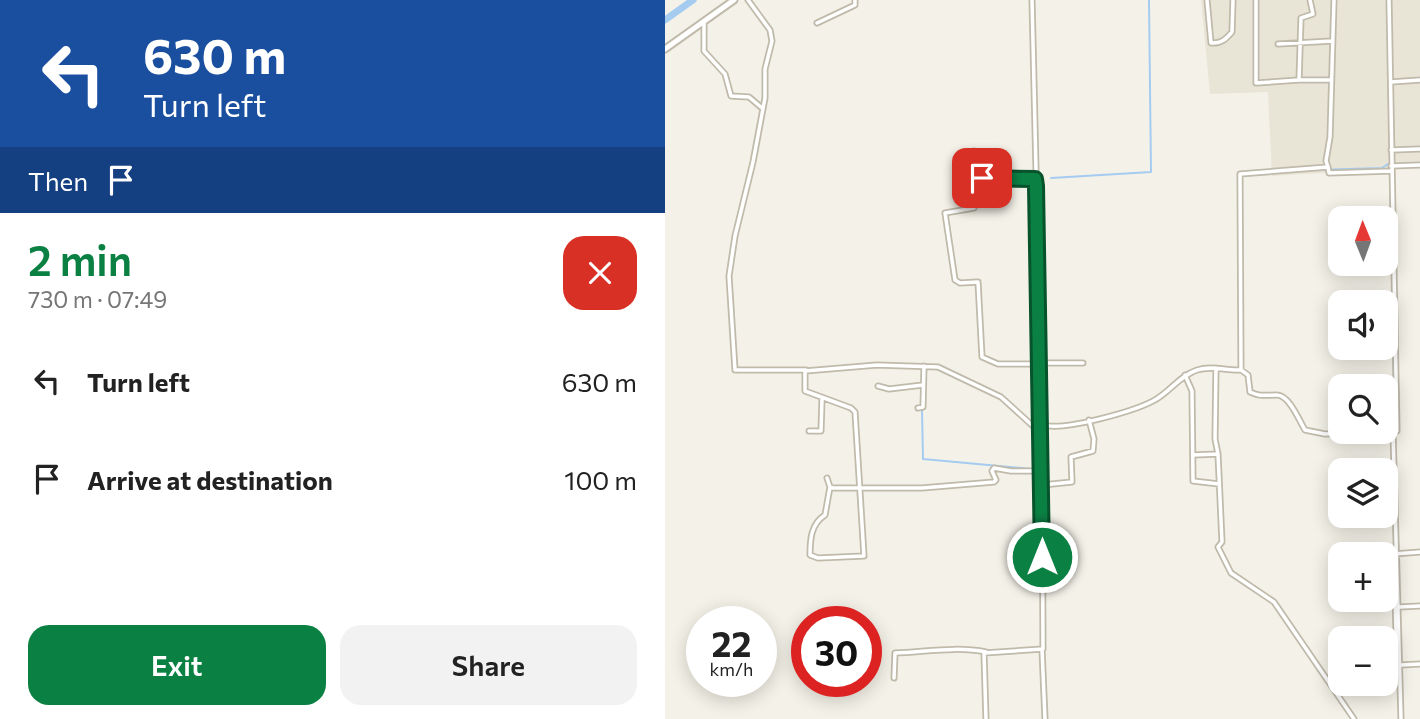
<!DOCTYPE html>
<meta charset="utf-8">
<style>
body{margin:0;font-family:Commissioner,sans-serif;background:#f2f2f2;color:#222;height:100vh;display:flex;flex-direction:column;font-size:26px;white-space:nowrap}
*{box-sizing:border-box;margin:0}
p{font-size:23px;color:#767676}
.icon{flex:none;width:38px;height:38px;fill:none;stroke:currentColor;stroke-width:2;stroke-linecap:round;stroke-linejoin:round}
.map{position:relative;flex:1;overflow:hidden}
.details{display:flex;flex-direction:column;background:#fff;width:665px}
.details>*{flex:none}
.hud{background:#1a4fa0;color:#fff;overflow:hidden}
.needle{width:46px;rotate:359deg}
.buttons{position:absolute;left:663px;top:206px;display:grid;gap:14px}
.buttons a{display:grid;place-items:center;width:70px;height:70px;border-radius:14px;background:#fff;box-shadow:0 4px 18px #0003;font-size:35px}
.speed{position:absolute;left:21px;top:606px;display:flex;gap:14px;font-size:35px;font-weight:700;text-align:center}
.speed>*{display:grid;place-content:center;width:91px;height:91px;border-radius:50%;background:#fff;box-shadow:0 4px 18px #0003;line-height:1}
.speed small{font-size:18px;font-weight:400}
.speed .limit{border:10px solid #d22;background:#fff;color:#111}
.pin{position:absolute;display:grid;place-items:center;width:60px;height:60px;color:#fff;margin:-30px;border-radius:14px;box-shadow:0 4px 10px #0006}
.me{position:absolute;width:77px;margin:-38px;rotate:0deg;stroke-linejoin:round;filter:drop-shadow(0 0 5px #0008)}
.turn{display:flex;align-items:center;gap:24px;height:147px;padding:0 28px;font-size:32px}
.turn .icon{width:91px;height:91px;stroke-width:2.5}
.turn b{display:block;font-size:49px;line-height:60px}
.then{display:flex;align-items:center;height:66px;padding:0 28px;background:#0003;gap:14px;font-size:26px}
.round{display:grid;place-items:center;flex:none;width:74px;height:74px;border-radius:21px;background:#f2f2f2}
.overview{display:flex;align-items:center;justify-content:space-between;height:119px;padding:0 28px}
h1{font-size:42px;font-weight:600;line-height:52px;color:#0b8043}
.primary-button{display:flex;gap:14px;margin-top:auto;padding:14px 28px}
.primary-button a{flex:1;height:80px;border-radius:21px;background:#0b8043;color:#fff;font-size:28px;font-weight:600;line-height:80px;text-align:center}
.primary-button a+a{background:#f2f2f2;color:#222}
ul{padding:0;list-style:none}
li{display:flex;align-items:center;gap:21px;height:98px;padding:0 28px}
li div{flex:1}
li b{display:block;font-size:26px}
li em{font-style:normal}
main{display:flex;flex:1;min-height:0}
.map>svg:first-child{display:block}
</style>
<main>
<section class="details">
<div class="hud">
<div class="turn"><svg class="icon" aria-label="left" viewBox="0 0 24 24"><path d="M17 20v-9H6M10 6l-5 5 5 5"/></svg><div><b>630 m</b>Turn left</div></div>
<div class="then">Then<svg class="icon" aria-label="arrive" viewBox="0 0 24 24"><path d="M6 21V4h12l-3 4 3 4H6"/></svg></div>
</div>
<div class="overview"><div><h1>2 min</h1><p>730 m · 07:49</p></div><a class="round" style="background:#d93025;color:#fff"><svg class="icon" aria-label="close" viewBox="0 0 24 24"><path d="M6 6l12 12M18 6L6 18"/></svg></a></div>
<ul>
<li><svg class="icon" aria-label="left" viewBox="0 0 24 24"><path d="M17 20v-9H6M10 6l-5 5 5 5"/></svg><div><b>Turn left</b></div><em>630 m</em></li>
<li><svg class="icon" aria-label="arrive" viewBox="0 0 24 24"><path d="M6 21V4h12l-3 4 3 4H6"/></svg><div><b>Arrive at destination</b></div><em>100 m</em></li>
</ul>
<div class="primary-button"><a>Exit</a><a>Share</a></div>
</section>
<div class="map">
<svg width="755" height="719" viewBox="0 0 755 719">
<rect width="100%" height="100%" fill="#f4f2e8"/>
<path fill="#e8e4d6" d="M 536,0 L 755,0 L 755,167 L 607,176 L 603,92 L 545,94 Z"/>
<g fill="none" stroke-linecap="round" stroke-linejoin="round">
<path stroke="#a5cbf1" stroke-width="2" d="M 723,43 L 730,450
M 649,170 L 717,168 L 723,164
M 583,175 L 606,174
M 386,178 L 486,172 L 484,0
M 369,185 L 374,363
M 578,325 L 578,347
M 256,389 L 256,404
M 257,410 L 258,459 L 367,469"/>
<path stroke="#a5cbf1" stroke-width="7" d="M 0,20 L 28,0"/>
<defs>
<path id="minor" d="M 83,0 L 105,30 L 107,41 L 100,69 L 100,98 L 88,162 L 70,236 L 64,276 L 70,370 L 141,370
M 542,0 L 546,43 C 556,44 561,39 567,32 L 568,0
M 591,0 L 591,83 L 634,80
M 645,0 L 648,14 L 636,18 L 634,80 L 665,80
M 39,23 L 39,51 L 60,74 L 66,96 L 84,97 L 97,108
M 152,23 L 190,5 L 190,0
M 613,44 L 667,41
M 726,82 L 755,80
M 726,150 L 755,149
M 309,151 L 309,208 L 280,213 L 290,280 L 295,283 L 313,282 L 317,357 L 333,364 L 372,364
M 726,166 L 755,165
M 663,167 L 661,161 L 665,137 L 669,0
M 309,179 L 369,179
M 376,363 L 418,363
M 551,368 L 550,439 L 553,454 L 557,542 L 553,547 L 566,573 L 609,602 L 689,719
M 576,370 L 583,375 L 585,392 C 596,397 600,395 612,395 C 624,395 634,420 640,430 L 660,434 L 732,431 L 724,0
M 520,375 L 527,391 L 528,481 L 554,484
M 213,386 L 224,389 L 258,385
M 253,408 L 258,407 L 259,366
M 377,424 C 394,433 469,411 488,401 C 504,393 514,376 532,370 C 547,365 561,371 576,370 L 575,174 L 663,167 L 664,173 L 727,171
M 144,431 L 156,431 L 157,399
M 728,432 L 736,719
M 528,455 L 553,454
M 162,478 L 165,487 L 168,488 L 257,488 L 329,482 L 331,480 L 327,471 L 329,468 L 346,471 L 377,471
M 377,485 L 407,482 L 406,457 L 428,451 L 429,439 L 424,420
M 165,487 L 160,515 C 146,524 145,539 145,555 L 153,558 L 199,556 L 190,412 L 186,408 L 140,391 L 140,371 L 212,365 L 273,367 L 336,397 L 369,427 L 376,430
M 734,607 L 755,606
M 377,649 L 380,719
M 736,665 L 755,664
M 721,671 L 732,671 L 729,554 L 755,552
M 229,678 L 230,653 C 260,652 291,646 321,652
M 321,719 L 319,653 L 378,649 L 377,424 L 367,0"/>
<path id="tertiary" d="M 0,49 L 69,0"/>
</defs>
<use href="#minor" stroke="#c0baab" stroke-width="7"/>
<use href="#tertiary" stroke="#c0baab" stroke-width="9"/>
<use href="#minor" stroke="#fff" stroke-width="3.5"/>
<use href="#tertiary" stroke="#fff" stroke-width="5"/>
</g>
<g fill="none" stroke-linecap="round" stroke-linejoin="round">
<defs>
<path id="route" d="M 317,178 L 370,179 L 371,186 L 377,557"/>
</defs>
<use href="#route" stroke="#07532c" stroke-width="18"/>
<use href="#route" stroke="#0b8043" stroke-width="12"/>
</g>
</svg>
<div class="buttons">
<a><svg class="needle" viewBox="-14 -14 28 28"><path d="M0-13l5 13h-10z" fill="#e53935"/><path d="M0 13l5-13h-10z" fill="#767676"/></svg></a>
<a><svg class="icon" aria-label="sound" viewBox="0 0 24 24"><path d="M4 9h4l5-4v14l-5-4H4zM17 9q2 3 0 6"/></svg></a>
<a><svg class="icon" aria-label="search" viewBox="0 0 24 24"><circle cx="10" cy="10" r="6"/><path d="M15 15l6 6"/></svg></a>
<a><svg class="icon" aria-label="layers" viewBox="0 0 24 24"><path d="M12 4l9 5-9 5-9-5zM3 14l9 5 9-5"/></svg></a>
<a>+</a>
<a>−</a>
</div>
<div class="speed"><div>22<small>km/h</small></div><div class="limit">30</div></div>
<div class="pin" style="left:317px;top:178px;background:#d93025"><svg class="icon" aria-label="arrive" viewBox="0 0 24 24"><path d="M6 21V4h12l-3 4 3 4H6"/></svg></div>
<svg class="me" style="left:377px;top:557px" viewBox="-20 -20 40 40"><circle r="17" fill="#0b8043" stroke="#fff" stroke-width="3"/><path d="M0-11L8 9 0 5-8 9z" fill="#fff"/></svg>
</div>
</main>
